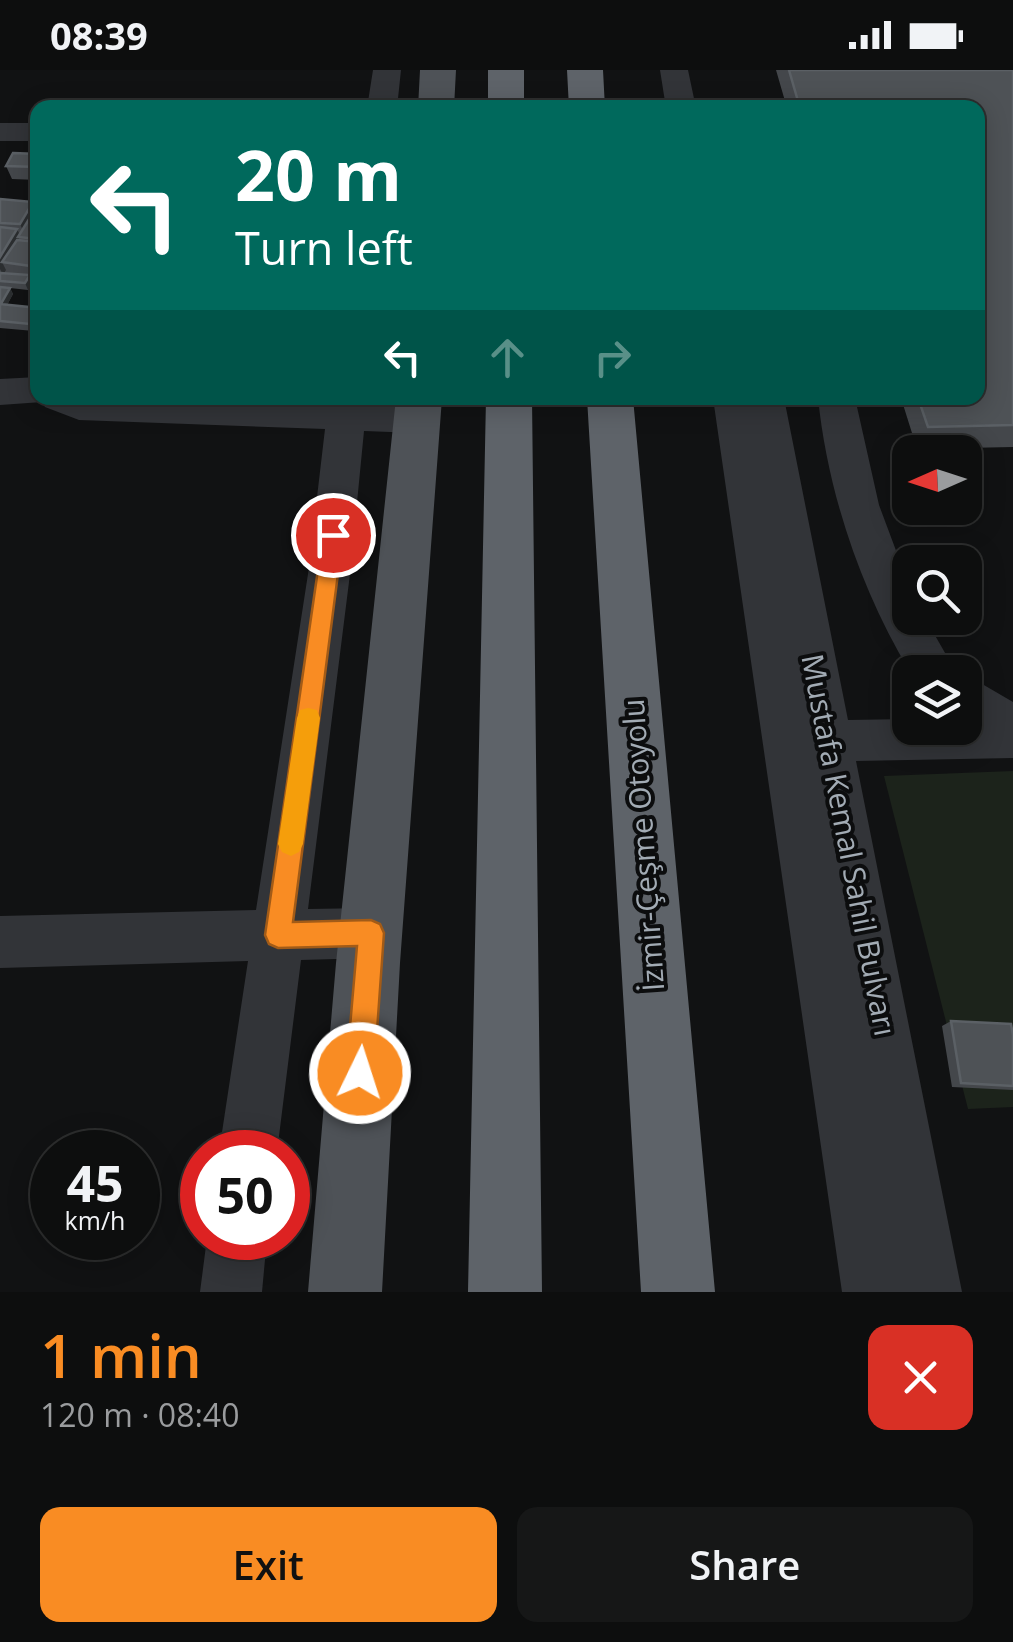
<!DOCTYPE html>
<meta charset="utf-8">
<style>
body{margin:0;font-family:"Open Sans",sans-serif;background:#161717;color:#f1f3f6;height:100vh;display:flex;flex-direction:column;font-size:38px;white-space:nowrap}
*{box-sizing:border-box;margin:0}
p{font-size:32px;color:#9a9c9e}
.icon{flex:none;width:55px;height:55px;fill:none;stroke:currentColor;stroke-width:2;stroke-linecap:round;stroke-linejoin:round}
.map{position:relative;height:1222px;overflow:hidden}
.sheet{display:flex;flex-direction:column;background:#0d0e0e;flex:1}
.sheet>*{flex:none}
.top-card{position:absolute;left:30px;top:30px;width:955px;height:305px;border-radius:20px;box-shadow:0 5px 25px #0003,0 0 0 2px #2d2e2e;background:#00695c;color:#fff;overflow:hidden}
.needle{width:65px;rotate:267deg}
.buttons{position:absolute;left:892px;top:365px;display:grid;gap:20px}
.buttons a{display:grid;place-items:center;width:90px;height:90px;border-radius:20px;background:#0d0e0e;box-shadow:0 5px 25px #0003,0 0 0 2px #2d2e2e;font-size:50px}
.speed{position:absolute;left:30px;top:1060px;display:flex;gap:20px;font-size:50px;font-weight:700;text-align:center}
.speed>*{display:grid;place-content:center;width:130px;height:130px;border-radius:50%;background:#0d0e0e;box-shadow:0 5px 25px #0003,0 0 0 2px #2d2e2e;line-height:1}
.speed small{font-size:25px;font-weight:400}
.speed .limit{border:15px solid #d22;background:#fff;color:#111}
.pin{position:absolute;display:grid;place-items:center;width:85px;height:85px;color:#fff;margin:-42px;border:5px solid #fff;border-radius:50%;box-shadow:0 2px 10px #0007}
.me{position:absolute;width:110px;margin:-55px;rotate:4deg;stroke-linejoin:round;filter:drop-shadow(0 0 8px #0008)}
.turn{display:flex;align-items:center;gap:35px;height:210px;padding:0 40px;font-size:45px}
.turn .icon{width:130px;height:130px;stroke-width:2.5}
.turn b{display:block;font-size:70px;line-height:85px}
.lanes{display:flex;align-items:center;height:95px;padding:0 40px;background:#0003;justify-content:center;gap:50px;direction:ltr}
.lanes .off{opacity:.35}
.round{display:grid;place-items:center;flex:none;width:105px;height:105px;border-radius:20px;background:#161717}
.overview{display:flex;align-items:center;justify-content:space-between;height:170px;padding:0 40px}
h1{font-size:60px;font-weight:600;line-height:75px;color:#f98c23}
.cta{display:flex;gap:20px;margin-top:auto;padding:20px 40px}
.cta a{flex:1;height:115px;border-radius:20px;background:#f98c23;color:#111;font-size:40px;font-weight:600;line-height:115px;text-align:center}
.cta a+a{background:#161717;color:#f1f3f6}
.status{display:flex;justify-content:space-between;align-items:center;height:70px;padding:0 50px;background:#0d0e0e;direction:ltr}
.status svg{height:28px;fill:currentColor}
.map>svg:first-child{display:block}
</style>
<div class="status"><b>08:39</b><svg viewBox="0 0 49 12"><path d="M0 12V9h3v3zM5 12V6h3v6zM10 12V3h3v9zM15 12V0h3v12zM26 1h20v11H26zM47 4h2v5h-2z"/></svg></div>
<div class="map">
<svg width="1013" height="1222" viewBox="0 0 1013 1222">
<rect width="100%" height="100%" fill="#111213"/>
<path fill="#1c231b" d="M 1013,701 L 1013,1037 L 968,1039 L 884,706 Z"/>
<g fill="none" stroke-linecap="round" stroke-linejoin="round">
<path fill="#323438" fill-rule="evenodd" d="M 373,0 L 401,0 L 397,38 L 367,38 Z
M 660,0 L 688,0 L 696,38 L 666,38 Z
M 0,53 L 38,53 L 38,71 L 0,71 Z
M 38,307 L 38,328 L 329,332 L 330,328 L 366,328 L 366,333 L 430,339 L 436,349 L 430,359 L 417,363 L 364,361 L 350,504 L 308,839 L 371,838 L 389,845 L 397,863 L 389,881 L 371,888 L 301,890 L 277,1082 L 219,1082 L 248,891 L 0,898 L 0,846 L 256,840 L 308,504 L 325,359 L 79,350 L 45,337 L 42,332 L 0,335 L 0,309 Z
M 713,328 L 784,328 L 848,650 L 910,649 L 910,658 L 965,658 L 965,604 L 1013,632 L 1013,688 L 856,691 L 962,1222 L 842,1222 Z
M 818,328 L 855,328 L 879,435 L 910,518 L 910,548 L 925,548 L 956,602 L 910,602 C 861,520 828,424 818,328 Z
M 207,1168 L 267,1168 L 262,1222 L 200,1222 Z"/>
<path fill="#4e5257" fill-rule="evenodd" d="M 420,0 L 456,0 L 454,38 L 418,38 Z
M 396,328 L 442,328 L 400,893 L 382,1222 L 308,1222 L 336,893 Z"/>
<path fill="#5e6369" fill-rule="evenodd" d="M 488,0 L 524,0 L 524,38 L 488,38 Z
M 567,0 L 603,0 L 605,38 L 569,38 Z
M 486,328 L 532,328 L 542,1222 L 468,1222 Z
M 587,328 L 633,328 L 715,1222 L 641,1222 Z"/>
</g>
<path fill="#44474b" d="M 776,0 L 1013,0 L 1013,377 L 917,379 L 901,328 L 978,328 L 978,38 L 787,38 Z
M 38,84 L 38,110 L 12,109 L 6,96 Z
M 0,129 L 33,132 L 38,141 L 38,209 L 31,208 L 33,212 L 28,220 L 10,218 L 13,224 L 7,235 L 38,238 L 34,261 L 0,258 Z
M 951,951 L 1013,965 L 1013,1020 L 952,1017 L 942,956 Z"/>
<path fill="#2b2e30" d="M 33,132 L 38,142 L 26,167 L 20,154 Z
M 17,159 L 21,167 L 18,167 L 22,174 L 2,192 L 6,200 L 3,205 L 0,199 L 0,187 Z
M 30,205 L 33,212 L 28,220 L 25,213 Z
M 10,218 L 13,224 L 5,239 L 2,232 Z
M 38,241 L 38,254 L 34,261 L 30,254 Z"/>
<path fill="#4e5256" stroke="#5b6065" stroke-width="2.5" d="M 789,0 L 1013,0 L 1013,355 L 928,357 L 918,328 L 978,328 L 978,38 L 800,38 Z
M 13,83 L 38,84 L 38,97 L 6,96 Z
M 0,129 L 33,132 L 20,154 L 0,153 Z
M 34,141 L 38,141 L 38,169 L 18,167 Z
M 0,157 L 17,159 L 0,187 Z
M 17,170 L 38,172 L 38,197 L 2,192 Z
M 0,203 L 30,205 L 25,213 L 0,211 Z
M 0,217 L 10,218 L 2,232 L 0,232 Z
M 0,234 L 38,238 L 38,241 L 30,254 L 0,251 Z
M 951,951 L 1011,954 L 1013,965 L 1013,1016 L 961,1013 Z"/>
<path fill="#f98c23" stroke="#a25b17" stroke-width="2.5" d="M 333,457 L 343,465 L 293,852 L 371,850 L 380,854 L 384,863 L 374,1003 L 370,1013 L 360,1017 L 350,1013 L 346,1003 L 357,876 L 278,878 L 269,874 L 265,865 L 323,465 Z"/>
<path fill="#f59e0b" d="M 308,638 L 317,640 L 320,648 L 303,774 L 299,782 L 291,786 L 282,782 L 278,774 L 297,648 L 300,640 Z"/>
<g text-anchor="middle" stroke-width="8" stroke-linejoin="round" paint-order="stroke">
<g font-size="30" fill="#a2abb4" stroke="#0c0d0e">
<text transform="translate(644 775) rotate(-94)" y="10">İzmir-Çeşme Otoyolu</text>
<text transform="translate(848 775) rotate(79)" y="10">Mustafa Kemal Sahil Bulvarı</text>
</g>
</g>
</svg>
<div class="buttons">
<a><svg class="needle" viewBox="-14 -14 28 28"><path d="M0-13l5 13h-10z" fill="#e53935"/><path d="M0 13l5-13h-10z" fill="#9a9c9e"/></svg></a>
<a><svg class="icon" aria-label="search" viewBox="0 0 24 24"><circle cx="10" cy="10" r="6"/><path d="M15 15l6 6"/></svg></a>
<a><svg class="icon" aria-label="layers" viewBox="0 0 24 24"><path d="M12 4l9 5-9 5-9-5zM3 14l9 5 9-5"/></svg></a>
</div>
<div class="speed"><div>45<small>km/h</small></div><div class="limit">50</div></div>
<div class="pin" style="left:333px;top:465px;background:#d93025"><svg class="icon" aria-label="arrive" viewBox="0 0 24 24"><path d="M6 21V4h12l-3 4 3 4H6"/></svg></div>
<svg class="me" style="left:360px;top:1003px" viewBox="-20 -20 40 40"><circle r="17" fill="#f98c23" stroke="#fff" stroke-width="3"/><path d="M0-11L8 9 0 5-8 9z" fill="#fff"/></svg>
<div class="top-card">
<div class="turn"><svg class="icon" aria-label="left" viewBox="0 0 24 24"><path d="M17 20v-9H6M10 6l-5 5 5 5"/></svg><div><b>20 m</b>Turn left</div></div>
<div class="lanes"><svg class="icon" aria-label="left" viewBox="0 0 24 24"><path d="M17 20v-9H6M10 6l-5 5 5 5"/></svg><svg class="icon off" aria-label="ahead" viewBox="0 0 24 24"><path d="M12 20V5M6 11l6-6 6 6"/></svg><svg class="icon off" aria-label="right" viewBox="0 0 24 24"><path d="M7 20v-9h11M14 6l5 5-5 5"/></svg></div>
</div>
</div>
<section class="sheet">
<div class="overview"><div><h1>1 min</h1><p>120 m · 08:40</p></div><a class="round" style="background:#d93025;color:#fff"><svg class="icon" aria-label="close" viewBox="0 0 24 24"><path d="M6 6l12 12M18 6L6 18"/></svg></a></div>
<div class="cta"><a>Exit</a><a>Share</a></div>
</section>
